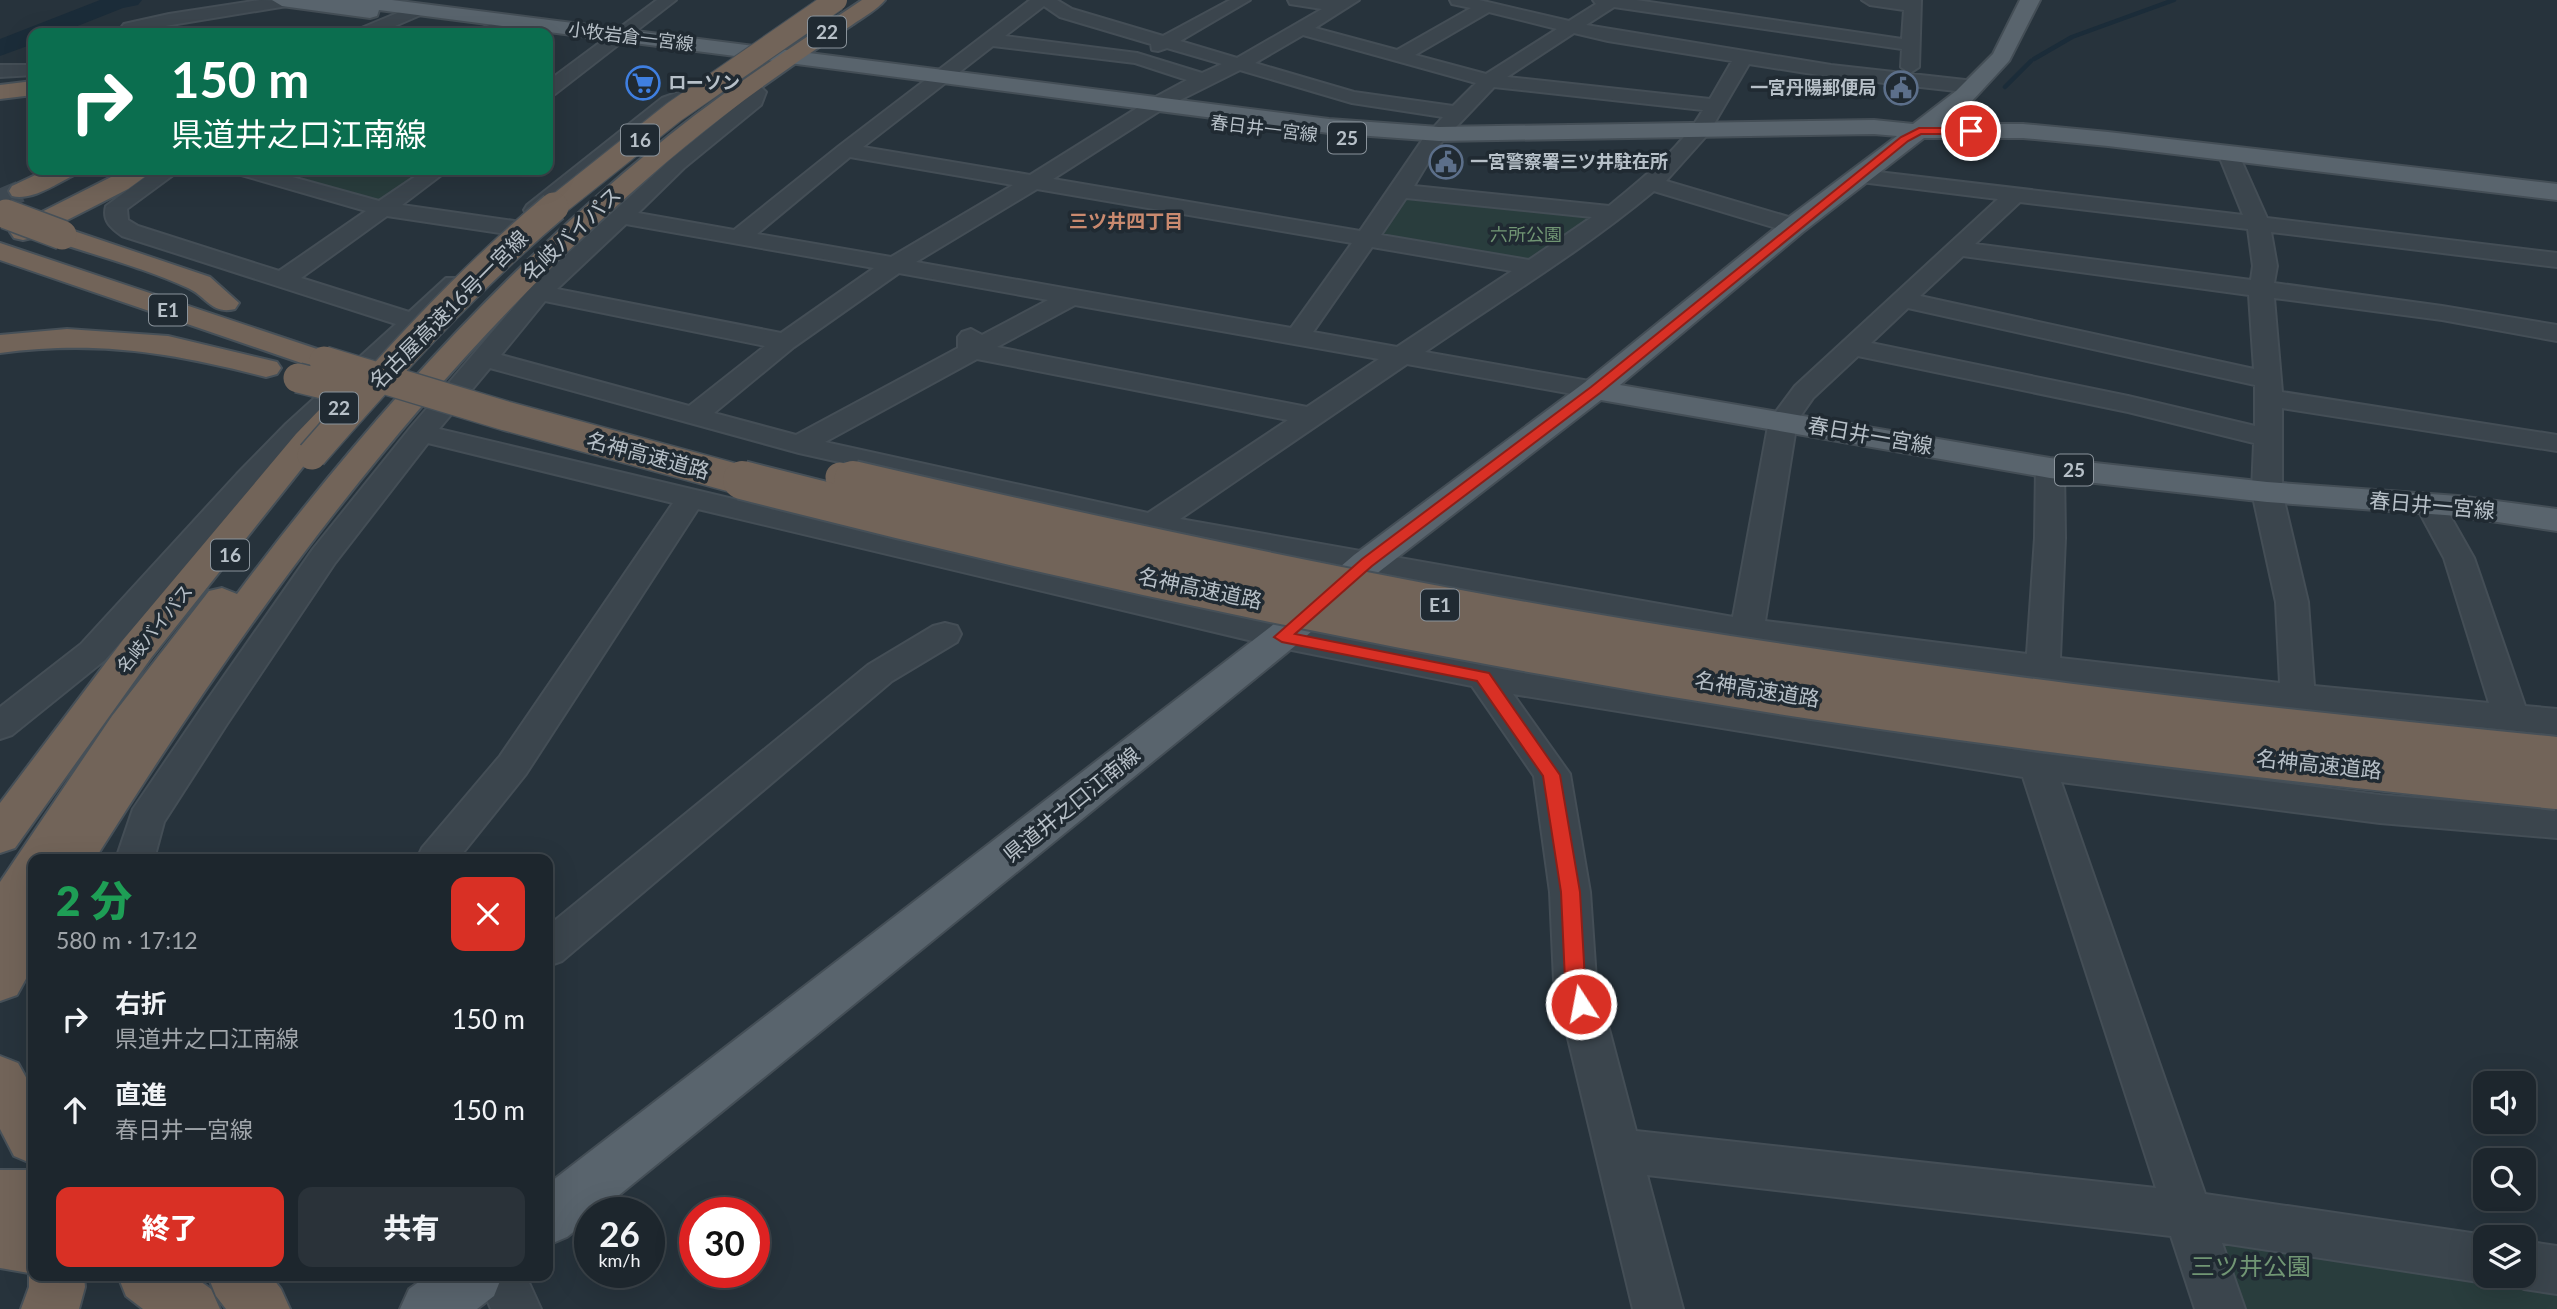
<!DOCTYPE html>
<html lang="ja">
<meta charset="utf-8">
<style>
body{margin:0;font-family:Lato,"Noto Sans JP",sans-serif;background:#2a3239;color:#f1f3f6;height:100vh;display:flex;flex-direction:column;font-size:26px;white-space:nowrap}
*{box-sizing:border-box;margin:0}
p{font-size:23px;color:#a0a5aa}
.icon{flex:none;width:38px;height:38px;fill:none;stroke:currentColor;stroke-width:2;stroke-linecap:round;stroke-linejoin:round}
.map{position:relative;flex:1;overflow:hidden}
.sheet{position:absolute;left:28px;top:854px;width:525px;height:427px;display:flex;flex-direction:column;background:#1d262d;border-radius:14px;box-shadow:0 7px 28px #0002,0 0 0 2px #3b4349}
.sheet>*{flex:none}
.banner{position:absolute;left:28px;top:28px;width:525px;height:147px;border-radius:14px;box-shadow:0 7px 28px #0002,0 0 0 2px #3b4349;background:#0b6e4f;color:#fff;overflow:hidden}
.controls{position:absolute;left:2473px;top:1071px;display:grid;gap:14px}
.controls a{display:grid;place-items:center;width:63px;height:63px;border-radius:14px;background:#1d262d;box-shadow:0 7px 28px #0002,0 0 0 2px #3b4349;font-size:35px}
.speed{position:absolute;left:574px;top:1197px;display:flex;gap:14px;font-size:35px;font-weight:700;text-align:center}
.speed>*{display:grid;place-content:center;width:91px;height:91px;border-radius:50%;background:#1d262d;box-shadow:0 7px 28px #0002,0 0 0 2px #3b4349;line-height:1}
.speed small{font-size:18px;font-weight:400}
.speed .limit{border:10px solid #d22;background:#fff;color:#111}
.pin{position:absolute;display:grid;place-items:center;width:60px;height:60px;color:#fff;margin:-30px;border:4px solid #fff;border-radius:50%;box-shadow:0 2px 7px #0007}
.me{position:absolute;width:77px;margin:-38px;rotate:349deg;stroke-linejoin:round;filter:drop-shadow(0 0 5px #0008)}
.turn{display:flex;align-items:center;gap:24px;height:147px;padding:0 28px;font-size:32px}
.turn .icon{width:91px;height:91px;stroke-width:2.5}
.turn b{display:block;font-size:49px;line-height:60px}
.round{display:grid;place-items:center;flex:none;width:74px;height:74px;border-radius:14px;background:#2a3239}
.summary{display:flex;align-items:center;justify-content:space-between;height:119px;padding:0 28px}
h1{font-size:42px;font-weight:800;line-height:52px;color:#1e9e55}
.primary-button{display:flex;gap:14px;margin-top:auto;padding:14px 28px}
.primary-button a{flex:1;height:80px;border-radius:14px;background:#d93025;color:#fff;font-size:28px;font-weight:800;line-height:80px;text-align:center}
.primary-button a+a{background:#2a3239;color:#f1f3f6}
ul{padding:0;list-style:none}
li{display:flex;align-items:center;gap:21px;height:91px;padding:0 28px}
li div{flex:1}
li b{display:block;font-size:26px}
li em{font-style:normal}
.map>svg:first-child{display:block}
</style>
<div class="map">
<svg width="2557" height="1309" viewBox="0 0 2557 1309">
<rect width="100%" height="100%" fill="#27333c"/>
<path fill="#293d3d" d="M 316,170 L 429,170 L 381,202 L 296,180 Z
M 1406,198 L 1599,216 L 1531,260 L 1379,235 Z
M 2188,1215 L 2485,1276 L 2524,1276 L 2524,1265 L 2557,1270 L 2557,1309 L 2220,1309 Z"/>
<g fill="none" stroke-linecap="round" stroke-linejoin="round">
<path stroke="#1b2c39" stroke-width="4.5" d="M 2034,59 L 2072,37 L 2174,0
M 2005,87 L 2031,61"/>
<path fill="#1b2c39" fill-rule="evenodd" d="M 100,0 L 142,0 L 138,5 L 123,8 L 60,33 L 33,33 L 33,44 L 0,56 L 0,39 Z"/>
<path stroke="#3d4851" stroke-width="22" stroke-dasharray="22 11" stroke-linecap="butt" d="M 0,200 L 21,191"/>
<defs>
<path id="minor" d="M 260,0 L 295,1 L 287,6 L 159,27 L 173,29 L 176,33 L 130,33 L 121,28 L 124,24 L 169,14 Z
M 657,0 L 676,0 L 555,94 L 548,96 L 548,81 Z
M 1030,0 L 1057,0 L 1072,9 L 1163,36 L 1230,0 L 1250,0 L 1180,41 L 1237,58 L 1322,9 L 1290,4 L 1288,0 L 1359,0 L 1315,28 L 1397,50 L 1471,8 L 1452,4 L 1450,0 L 1479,0 L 1569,21 L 1596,4 L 1593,0 L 1636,0 L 1902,39 L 1904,10 L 1870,5 L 1862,0 L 1921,0 L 1919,67 L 1910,73 L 1901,67 L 1902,49 L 1614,7 L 1586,25 L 1831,65 L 1974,81 L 1983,87 L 1974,93 L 1831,77 L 1749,64 L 1708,134 L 1666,181 L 1802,221 L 1805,226 L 1802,231 L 1786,231 L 1654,191 C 1582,251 1502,299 1425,352 L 1595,382 L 1604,384 L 1608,390 L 1604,396 L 1595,398 L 1407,364 L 1180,519 L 1733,617 L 1769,421 L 1795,386 L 1998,199 L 1861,182 L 1854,180 L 1850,176 L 1854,172 L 1861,170 L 2243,215 L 2218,153 L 2221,149 L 2235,149 L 2238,153 L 2267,218 L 2557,253 L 2557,267 L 2271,232 L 2277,266 L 2274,283 L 2442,306 L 2557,325 L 2557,341 L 2442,320 L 2274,298 L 2282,392 L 2557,435 L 2557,451 L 2282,408 L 2282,492 L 2308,602 L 2314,686 L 2489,703 L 2444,558 L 2415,504 L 2420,498 L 2430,495 L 2440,498 L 2474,558 L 2525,706 L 2557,709 L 2557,735 L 2298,709 L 2043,680 L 1747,641 L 1560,608 L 1153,532 L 799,453 L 490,368 L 439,429 L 1066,578 L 1282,626 L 1483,665 L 2037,753 L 2380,795 L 2557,810 L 2557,838 L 2380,823 L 2061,782 L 2205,1194 L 2485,1235 L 2491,1237 L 2485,1237 L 2485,1276 L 2502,1276 L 2485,1283 L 2222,1243 L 2245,1309 L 2195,1309 L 2171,1236 L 1647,1175 L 1683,1309 L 1633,1309 L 1554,980 L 1550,892 L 1534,776 L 1472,686 L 1282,648 L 698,509 L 526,774 L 458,859 L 417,859 L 422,848 L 500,756 L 673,503 L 428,443 L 335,563 L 227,724 L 164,822 L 154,859 L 116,859 L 133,809 L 203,706 L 313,549 L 411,427 L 530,288 L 670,160 L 745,99 L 746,93 L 740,86 L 742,82 L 756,82 L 766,92 L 761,105 L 684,168 L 638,213 L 734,230 L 839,146 ZM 1044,6 L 1060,17 L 1151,44 L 1152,50 L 1158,51 L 1167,48 L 1222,64 L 1202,73 L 1137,53 L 1005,36 ZM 1489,12 L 1557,29 L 1486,74 L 1415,55 ZM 1574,33 L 1608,41 L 1732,61 L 1710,99 L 1507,77 ZM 1303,35 L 1476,83 L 1453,106 L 1354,92 L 1255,63 ZM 993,46 L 1135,63 L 1187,80 L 1150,100 L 1030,175 L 863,147 ZM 1240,70 L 1352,103 L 1443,117 L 1423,139 L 1360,231 L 1053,179 L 1164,108 ZM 1494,87 L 1703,110 C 1680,149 1644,177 1609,206 L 1414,186 L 1438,146 ZM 850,157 L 1013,185 L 891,257 L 757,234 ZM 1037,189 L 1352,243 L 1291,328 L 916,262 ZM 1406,198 L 1592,217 L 1529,260 L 1381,235 ZM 2020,202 L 2248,229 L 2253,266 L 2251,280 L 1975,244 ZM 626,224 L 874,268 L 781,333 L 557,289 ZM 1372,247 L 1512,271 L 1397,347 L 1313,332 ZM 1963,256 L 2249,295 L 2254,369 L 1920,296 ZM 899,273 L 1048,300 L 982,335 L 971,329 L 962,332 L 958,337 L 958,348 L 796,435 L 714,413 L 794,347 ZM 545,301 L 765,346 L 689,406 L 501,355 ZM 1075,305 L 1379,359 L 1307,407 L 997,347 ZM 1908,308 L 2255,385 L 2255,426 L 2128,396 L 1871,343 ZM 1858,356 L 2128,412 L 2254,443 L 2252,492 L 2276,602 L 2280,683 L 2060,658 L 2065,538 L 2064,468 L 2060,462 L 2050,459 L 2040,462 L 2036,468 L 2035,538 L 2027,654 L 1765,621 L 1797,421 L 1813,398 ZM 977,359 L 1288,420 L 1148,513 L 825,442 ZM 1513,694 L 2023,777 L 2156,1188 L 1636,1131 L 1596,980 L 1590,892 L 1570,774 Z
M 419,4 L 425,5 L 427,9 L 425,13 L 379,33 L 356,33 L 359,29 Z
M 510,16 L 519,21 C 507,33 493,34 477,33 L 480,29 Z
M 0,65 L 33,65 L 33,75 L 0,77 Z
M 696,86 L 703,88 L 706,92 L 703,96 L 676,106 L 543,215 L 527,215 L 524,210 L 527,205 L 662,98 Z
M 155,170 L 180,170 L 127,209 L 128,220 L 138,226 L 279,271 L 366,211 L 238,174 L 235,170 L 267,170 L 379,201 L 425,170 L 448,170 L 402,205 L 514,221 L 522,223 L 525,228 L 522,233 L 514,235 L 387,216 L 301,278 L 409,312 L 446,278 L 462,278 L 466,283 L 306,436 L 257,486 L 105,660 L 12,735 L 0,739 L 0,707 L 81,644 L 237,474 L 286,424 L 396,324 L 122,236 C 111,228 102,221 106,206 Z
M 945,623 L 957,626 L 961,634 L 957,642 L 892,681 L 562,961 L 548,966 L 548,926 L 868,665 L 933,626 Z
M 2524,1241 L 2557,1246 L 2557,1294 L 2524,1289 L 2507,1282 L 2504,1276 L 2524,1276 Z
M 477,1276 L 526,1276 L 541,1309 L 491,1309 Z"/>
<path id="major" d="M 272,0 L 392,0 L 1329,119 L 1439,127 L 1874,120 L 1913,124 L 1956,91 L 1993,54 L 2020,0 L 2040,0 L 2009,61 L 1972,101 L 1942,124 L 2023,124 L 2108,132 L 2557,184 L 2557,200 L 2108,146 L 2023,138 L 1924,138 L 1803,232 L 1620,385 L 2050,458 L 2267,482 L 2458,496 L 2557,509 L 2557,531 L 2458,516 L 2267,502 L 2050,478 L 1601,400 L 1380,571 L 1295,646 L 597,1213 L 590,1213 L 590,1219 L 567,1237 L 548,1245 L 548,1184 L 1269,628 L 1354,555 L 1584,383 L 1785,220 L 1897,136 L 1874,134 L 1439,141 L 1329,133 L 379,10 L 377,16 L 370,18 L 282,6 Z
M 427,1276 L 502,1276 L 494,1296 L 477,1309 L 400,1309 L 409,1289 Z"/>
<path id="highway" d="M 862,0 L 885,0 C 877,10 863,17 852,25 C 827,41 803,58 779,75 C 719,117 663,163 609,213 C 405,398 241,627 95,859 L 33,859 L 33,966 L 17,995 L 0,1001 L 0,882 L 112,716 L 209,591 L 222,588 L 237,594 C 359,431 497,276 655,147 C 720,93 792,47 862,0 Z
M 33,81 L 33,95 L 0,99 L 0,85 Z
M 46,170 L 77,170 L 74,175 C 56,184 32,201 12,196 L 9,191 L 12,186 Z
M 125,170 L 154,170 L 128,189 L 32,238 L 23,240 L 14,238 L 10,232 L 14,226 Z
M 62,227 L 210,277 L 239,303 L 235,309 C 212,315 206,296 188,288 C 145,268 97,256 53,241 L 49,235 L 53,229 Z
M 0,243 L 335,355 L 339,361 L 335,367 L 324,370 L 313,367 L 0,260 Z
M 67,329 L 168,336 L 277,362 L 281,368 L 277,374 L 266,377 C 171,353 99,340 0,353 L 0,335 Z
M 332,406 L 343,408 L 348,415 L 318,448 L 151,658 L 15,848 L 0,853 L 0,803 L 123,640 L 296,434 L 321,408 Z
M 0,1056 L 18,1063 L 33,1090 L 33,1164 L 14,1156 L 0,1129 Z
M 0,1170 L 33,1170 L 33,1276 L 84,1276 L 85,1287 L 79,1309 L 21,1309 L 29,1287 L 29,1273 L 0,1268 Z
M 118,1276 L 193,1276 L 211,1289 L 220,1309 L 143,1309 L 126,1296 Z
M 208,1276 L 271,1276 L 281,1289 L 290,1309 L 226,1309 L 216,1296 Z"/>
</defs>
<use href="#minor" stroke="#444e56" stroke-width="4"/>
<use href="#major" stroke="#444e56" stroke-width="4"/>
<use href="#highway" stroke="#465058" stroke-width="4"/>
<use href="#minor" fill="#3b454d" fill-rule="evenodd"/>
<use href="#major" fill="#59646d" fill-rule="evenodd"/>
<use href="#highway" fill="#726459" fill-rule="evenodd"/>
<defs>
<path id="highway-bridge-far2" d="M 552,209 L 674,112 L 836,0"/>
<path id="highway-bridge-far1" d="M 6,214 L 62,235
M 324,361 L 506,416 L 749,482
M 298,378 L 355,392
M 312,455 C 388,368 465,282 554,207
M 840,477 L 860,482"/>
<path id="highway-bridge" d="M 742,480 C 1095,571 1452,645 1812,700 C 2060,737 2308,765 2557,790
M 853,480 C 1093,536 1333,588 1576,630 C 1901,686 2229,724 2557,756"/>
</defs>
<use href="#highway-bridge-far2" stroke="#465058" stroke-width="24" stroke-linecap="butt"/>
<use href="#highway-bridge-far1" stroke="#465058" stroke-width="32" stroke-linecap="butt"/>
<use href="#highway-bridge" stroke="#465058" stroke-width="42" stroke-linecap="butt"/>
<use href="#highway-bridge-far2" stroke="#726459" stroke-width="22"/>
<use href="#highway-bridge-far1" stroke="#726459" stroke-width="29"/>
<use href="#highway-bridge" stroke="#726459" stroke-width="38"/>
</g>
<path fill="#d93025" stroke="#8d1f18" stroke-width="2" d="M 1919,128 L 1971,128 L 1976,131 L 1971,134 L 1921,134 L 1908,141 L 1600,393 L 1372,566 L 1295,634 L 1489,673 L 1560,775 L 1580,892 L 1585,980 L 1591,1004 L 1588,1010 L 1581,1013 L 1574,1010 L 1565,980 L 1561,892 L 1543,776 L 1477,681 L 1282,642 L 1274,637 L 1362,559 L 1591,387 L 1901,137 Z"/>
<defs>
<symbol id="supermarket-ring" viewBox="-11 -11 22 22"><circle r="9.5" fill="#202a32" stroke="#3f7fe0" stroke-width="1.5"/><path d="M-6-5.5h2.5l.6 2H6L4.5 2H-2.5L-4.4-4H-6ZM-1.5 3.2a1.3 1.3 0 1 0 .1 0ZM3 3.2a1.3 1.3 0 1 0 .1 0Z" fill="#3f7fe0"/></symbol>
<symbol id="civic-ring" viewBox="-11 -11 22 22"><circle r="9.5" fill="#202a32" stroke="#5c6f8a" stroke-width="1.5"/><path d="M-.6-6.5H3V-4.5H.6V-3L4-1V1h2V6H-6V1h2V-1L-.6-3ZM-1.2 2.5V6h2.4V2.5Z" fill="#5c6f8a"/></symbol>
</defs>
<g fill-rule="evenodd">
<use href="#supermarket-ring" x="624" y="64" width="38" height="38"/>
<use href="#civic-ring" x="1882" y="69" width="38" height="38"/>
<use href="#civic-ring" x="1427" y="143" width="38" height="38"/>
</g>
<g text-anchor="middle" stroke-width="7" stroke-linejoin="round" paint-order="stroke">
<g font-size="18" fill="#b7c0c8" stroke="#202a32">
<text transform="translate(631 37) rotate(7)" y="6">小牧岩倉一宮線</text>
<text transform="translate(1264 129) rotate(7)" y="6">春日井一宮線</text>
<text transform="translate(155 629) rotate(-51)" y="6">名岐バイパス</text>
</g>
<g font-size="18" font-weight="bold" fill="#b7c0c8" stroke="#202a32" text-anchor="start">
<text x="668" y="89">ローソン</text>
<text x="1876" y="94" text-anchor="end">一宮丹陽郵便局</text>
<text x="1470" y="168">一宮警察署三ツ井駐在所</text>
</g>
<g font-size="18" fill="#719674" stroke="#202a32">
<text x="1526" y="241">六所公園</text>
</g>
<g fill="#202a32" stroke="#8a939b" stroke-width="2">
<rect x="808" y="16.5" width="38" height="31" rx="5"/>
<rect x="1328" y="122.5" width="38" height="31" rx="5"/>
<rect x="621" y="124.5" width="38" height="31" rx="5"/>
<rect x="149" y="294.5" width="38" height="31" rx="5"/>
<rect x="320" y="392.5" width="38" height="31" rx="5"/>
<rect x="2055" y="454.5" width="38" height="31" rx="5"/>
<rect x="211" y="539.5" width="38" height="31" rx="5"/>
<rect x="1421" y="589.5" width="38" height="31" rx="5"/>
</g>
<g font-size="19" font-weight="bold" fill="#b7c0c8">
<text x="827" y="39">22</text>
<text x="1347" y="145">25</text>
<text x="640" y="147">16</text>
<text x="168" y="317">E1</text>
<text x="339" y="415">22</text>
<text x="2074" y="477">25</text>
<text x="230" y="562">16</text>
<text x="1440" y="612">E1</text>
</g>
<g font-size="19" font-weight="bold" fill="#ca8a6f" stroke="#202a32">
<text x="1126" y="228">三ツ井四丁目</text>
</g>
<g font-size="21" fill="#b7c0c8" stroke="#202a32">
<text transform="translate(572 234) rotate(-43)" y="7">名岐バイパス</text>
<text transform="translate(449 310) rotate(-45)" y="7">名古屋高速16号一宮線</text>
<text transform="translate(1870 436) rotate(10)" y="7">春日井一宮線</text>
<text transform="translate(648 456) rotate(15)" y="7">名神高速道路</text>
<text transform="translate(2432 506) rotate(5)" y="7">春日井一宮線</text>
<text transform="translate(1200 589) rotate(12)" y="7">名神高速道路</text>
<text transform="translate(1757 690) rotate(9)" y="7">名神高速道路</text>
<text transform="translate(2319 765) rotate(6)" y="7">名神高速道路</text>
<text transform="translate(1072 805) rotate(-39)" y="7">県道井之口江南線</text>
</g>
<g font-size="24" fill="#719674" stroke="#202a32">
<text x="2251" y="1275">三ツ井公園</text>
</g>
</g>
</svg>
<div class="controls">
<a><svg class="icon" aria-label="sound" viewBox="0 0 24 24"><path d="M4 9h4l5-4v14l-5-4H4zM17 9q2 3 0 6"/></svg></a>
<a><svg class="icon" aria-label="search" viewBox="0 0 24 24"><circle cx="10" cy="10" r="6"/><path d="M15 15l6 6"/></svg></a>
<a><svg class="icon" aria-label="layers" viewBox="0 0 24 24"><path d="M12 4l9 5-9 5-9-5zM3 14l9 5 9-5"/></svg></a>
</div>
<div class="speed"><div>26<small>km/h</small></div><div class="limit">30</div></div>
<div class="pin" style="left:1971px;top:131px;background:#d93025"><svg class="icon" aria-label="arrive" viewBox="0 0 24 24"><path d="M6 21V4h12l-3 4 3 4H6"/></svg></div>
<svg class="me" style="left:1581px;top:1004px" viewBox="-20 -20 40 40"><circle r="17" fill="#d93025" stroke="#fff" stroke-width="3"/><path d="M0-11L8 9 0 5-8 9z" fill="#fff"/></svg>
<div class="banner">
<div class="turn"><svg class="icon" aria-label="right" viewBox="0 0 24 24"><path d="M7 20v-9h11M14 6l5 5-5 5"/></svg><div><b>150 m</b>県道井之口江南線</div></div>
</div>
<section class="sheet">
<div class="summary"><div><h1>2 分</h1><p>580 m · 17:12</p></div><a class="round" style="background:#d93025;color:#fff"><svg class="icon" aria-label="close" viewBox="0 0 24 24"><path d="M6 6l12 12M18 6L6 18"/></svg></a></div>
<ul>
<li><svg class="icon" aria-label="right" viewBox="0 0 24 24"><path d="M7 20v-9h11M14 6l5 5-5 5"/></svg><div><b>右折</b><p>県道井之口江南線</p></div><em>150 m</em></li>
<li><svg class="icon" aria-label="ahead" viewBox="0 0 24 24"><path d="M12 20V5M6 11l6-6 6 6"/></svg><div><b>直進</b><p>春日井一宮線</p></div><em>150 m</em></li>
</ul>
<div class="primary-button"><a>終了</a><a>共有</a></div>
</section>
</div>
